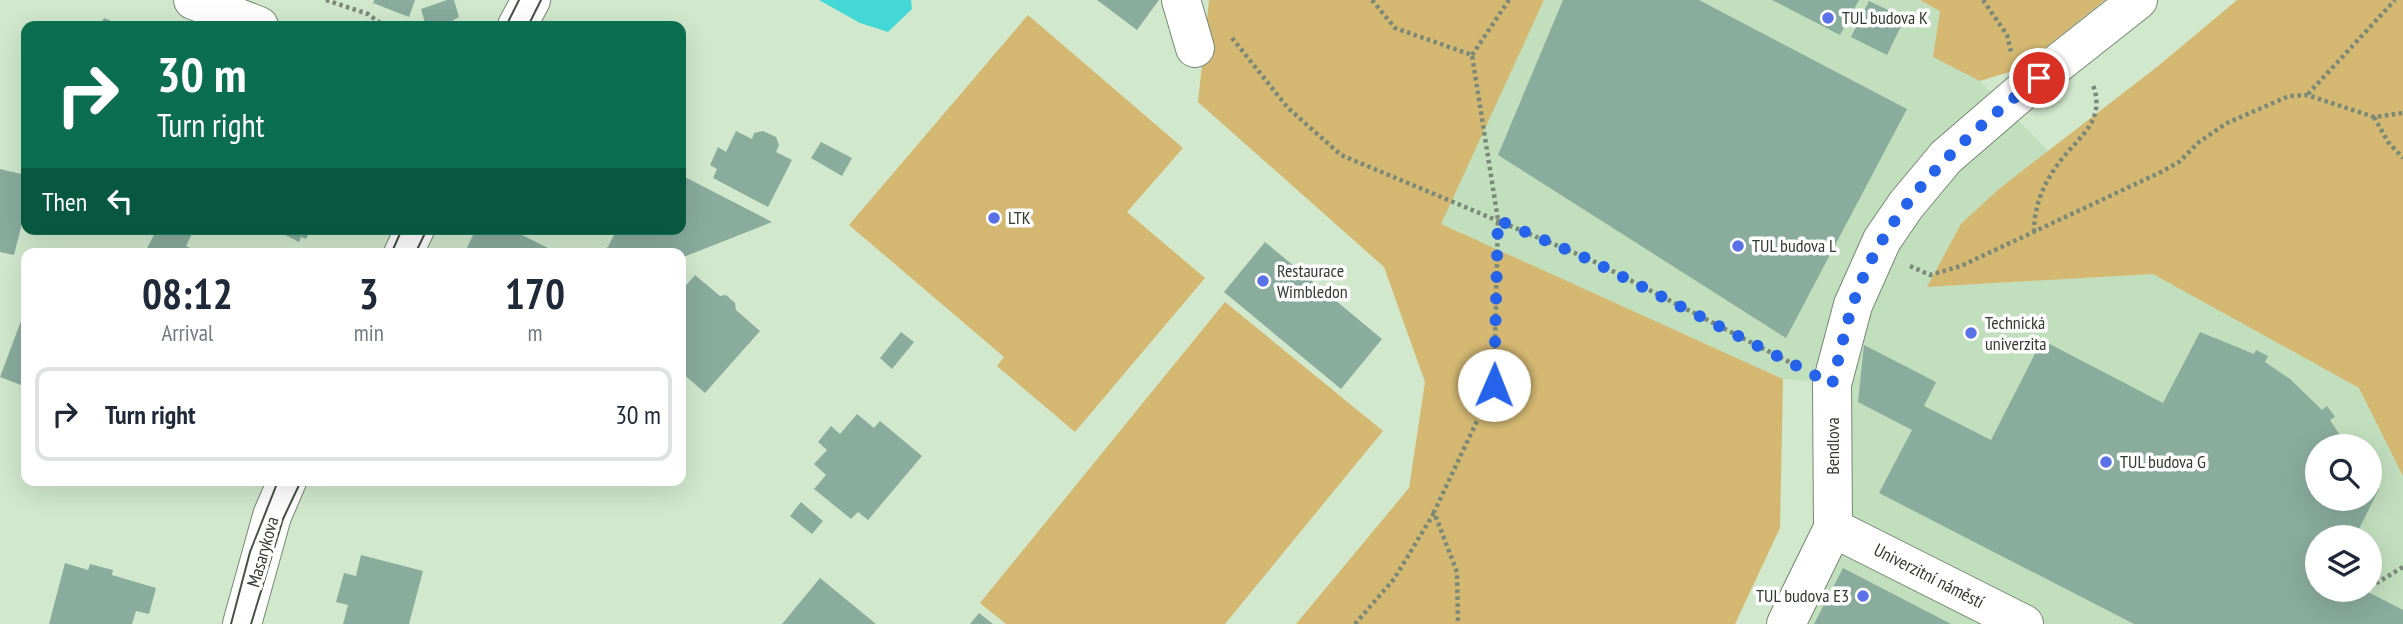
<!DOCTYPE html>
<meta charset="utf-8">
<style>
body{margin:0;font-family:"PT Sans Narrow",sans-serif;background:#f2f2f3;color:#1f2937;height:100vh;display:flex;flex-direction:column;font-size:26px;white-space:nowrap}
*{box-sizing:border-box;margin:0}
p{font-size:23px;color:#747a83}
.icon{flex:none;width:38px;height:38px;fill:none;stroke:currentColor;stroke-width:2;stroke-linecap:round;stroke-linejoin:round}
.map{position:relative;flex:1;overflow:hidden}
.sheet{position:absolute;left:21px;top:248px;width:665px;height:238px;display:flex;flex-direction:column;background:#fff;border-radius:14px;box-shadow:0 7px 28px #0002}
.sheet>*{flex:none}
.top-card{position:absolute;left:21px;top:21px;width:665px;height:214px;border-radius:14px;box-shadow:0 7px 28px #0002;background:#0b6e4f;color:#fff;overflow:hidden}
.fabs{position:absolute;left:2305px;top:434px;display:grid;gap:14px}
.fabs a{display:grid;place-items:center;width:77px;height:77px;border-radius:50%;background:#fff;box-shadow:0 7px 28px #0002;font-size:35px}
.pin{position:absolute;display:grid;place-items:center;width:60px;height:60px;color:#fff;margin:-30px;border:4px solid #fff;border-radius:50%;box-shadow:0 2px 7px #0007}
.me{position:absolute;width:77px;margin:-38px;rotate:1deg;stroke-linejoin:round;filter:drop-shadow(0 0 5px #0008)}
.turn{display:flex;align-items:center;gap:24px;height:147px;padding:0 21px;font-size:32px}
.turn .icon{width:91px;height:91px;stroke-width:2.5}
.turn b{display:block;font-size:49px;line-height:60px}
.then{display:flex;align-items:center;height:66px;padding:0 21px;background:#0003;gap:14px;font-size:26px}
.eta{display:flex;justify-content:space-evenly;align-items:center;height:119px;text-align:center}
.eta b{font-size:42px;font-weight:700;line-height:49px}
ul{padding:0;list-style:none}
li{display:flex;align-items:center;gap:21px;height:94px;margin:0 14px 10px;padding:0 7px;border:4px solid #e0e1e3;border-radius:14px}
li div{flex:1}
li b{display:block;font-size:26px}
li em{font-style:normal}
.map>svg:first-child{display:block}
</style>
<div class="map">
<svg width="2403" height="624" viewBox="0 0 2403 624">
<rect width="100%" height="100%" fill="#d1e8cd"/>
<path fill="#c1debd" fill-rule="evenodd" d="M 1544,0 L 1920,0 L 1940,10 L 1933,57 L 1980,81 L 2049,152 L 2000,188 L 1928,287 L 2153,274 L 2359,388 L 2403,476 L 2403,624 L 1804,624 L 1845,544 L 1818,382 L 1783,379 L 1440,224 ZM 2317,446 L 2370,446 L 2370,499 L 2317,499 ZM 2317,537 L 2370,537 L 2370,590 L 2317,590 Z"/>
<path fill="#d4b872" d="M 1209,0 L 1544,0 L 1441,224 L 1783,379 L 1780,528 L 1735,624 L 1296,624 L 1409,488 L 1425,382 L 1384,267 L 1198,102 Z
M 1920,0 L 2105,0 L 2019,69 L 1980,81 L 1933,57 L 1940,11 Z
M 2237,0 L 2403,0 L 2403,476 L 2359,388 L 2153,274 L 1927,287 L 1961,224 L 2000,188 L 2157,67 Z
M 1028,15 L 1183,148 L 1127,212 L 1205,278 L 1075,432 L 997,366 L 1004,357 L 849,225 Z
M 1225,302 L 1383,431 L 1225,624 L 1006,624 L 980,603 Z"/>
<path fill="#43d7d5" d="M 819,0 L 911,0 L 912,9 L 888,32 L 860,23 Z"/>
<path fill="#89ac9d" d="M 374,0 L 415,0 L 409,17 L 373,3 Z
M 447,0 L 454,0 L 459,17 L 443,26 L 426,26 L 421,9 Z
M 1097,0 L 1159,0 L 1137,30 Z
M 1563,0 L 1699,0 L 1907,109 L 1786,338 L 1498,155 Z
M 1772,0 L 1859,0 L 1840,35 Z
M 1869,1 L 1905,18 L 1887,55 L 1851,37 Z
M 104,18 L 123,26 L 100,26 Z
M 736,131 L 752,139 L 754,133 L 763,131 L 776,137 L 779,145 L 776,152 L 792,160 L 768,207 L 713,178 L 717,169 L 710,165 L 718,147 L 726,152 Z
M 821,142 L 852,158 L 842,176 L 811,158 Z
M 0,169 L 26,175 L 26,208 L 14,255 L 0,252 Z
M 681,175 L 772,222 L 681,258 L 681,254 L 594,254 L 608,247 L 617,229 L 681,229 Z
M 157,229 L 194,229 L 186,246 L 194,250 L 192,254 L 144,254 Z
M 274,229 L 311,229 L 306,239 L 301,237 L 299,242 Z
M 476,229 L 510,229 L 560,254 L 464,254 Z
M 1265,242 L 1382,339 L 1341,389 L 1224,292 Z
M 695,275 L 720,296 L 726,295 L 735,303 L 736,310 L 760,331 L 705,393 L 681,372 L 681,291 Z
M 21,321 L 26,323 L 26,387 L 0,377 Z
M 901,332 L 914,342 L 892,369 L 880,358 Z
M 2200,332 L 2254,354 L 2256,350 L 2268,356 L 2265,362 L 2290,379 L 2322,410 L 2327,406 L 2335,417 L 2330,420 L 2347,446 L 2317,446 L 2317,499 L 2370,499 L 2370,478 L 2379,489 L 2355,537 L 2317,537 L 2317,590 L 2364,590 L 2403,610 L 2403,624 L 2134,624 L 1879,493 L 1912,430 L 1858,402 L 1864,345 L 1936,382 L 1924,406 L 1991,440 L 2042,340 L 2163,403 Z
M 857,414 L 874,428 L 880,421 L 922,456 L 868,520 L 858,512 L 851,519 L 814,489 L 826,475 L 814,464 L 827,450 L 818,442 L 831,426 L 840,434 Z
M 801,502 L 823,521 L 812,534 L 790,516 Z
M 361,555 L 423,571 L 409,624 L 343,624 L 348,605 L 336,602 L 344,573 L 356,576 Z
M 65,563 L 88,570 L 90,564 L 113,570 L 112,575 L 156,588 L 149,614 L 136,611 L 132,624 L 49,624 Z
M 1843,568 L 1951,624 L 1814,624 Z
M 820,578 L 876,624 L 782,624 Z
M 979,613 L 993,624 L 970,624 Z"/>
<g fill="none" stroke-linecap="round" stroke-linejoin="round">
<defs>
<path id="minor" d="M 193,0 L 259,26
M 1181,0 L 1195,48
M 517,26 L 531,0
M 403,254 L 415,229
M 1833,528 L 2024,624
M 242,624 L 272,516 L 287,481
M 1786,624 L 1833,528 L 1832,384 L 1853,305 L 1882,240 L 1906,205 L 1946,157 L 2019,94 L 2138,0"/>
</defs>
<use href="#minor" stroke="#758a71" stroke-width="40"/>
<path stroke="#7a8977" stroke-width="4.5" stroke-dasharray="3.5 3.5" stroke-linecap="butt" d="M 326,0 L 368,14 L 384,26
M 1372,0 L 1395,28 L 1472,55 L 1498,220 L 1494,385 L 1434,512 L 1457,572 L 1458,624
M 1983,0 L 2007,35 L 2011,52
M 1232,38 L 1288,108 L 1341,155 L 1589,259 L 1797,366
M 1472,55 L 1509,0
M 2308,94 L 2395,0
M 2374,117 L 2388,142 L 2403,158
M 2034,232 C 2034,205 2044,182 2061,160 C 2080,136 2106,120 2093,85
M 1910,266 L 1930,275 L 1961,266 L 2161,172 L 2179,162 L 2199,142 L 2227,123 L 2289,96 L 2307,95 L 2374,117 L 2403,113
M 2370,587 L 2403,567
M 2364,590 L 2365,590
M 1355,624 L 1394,579 L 1434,513"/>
<use href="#minor" stroke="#fff" stroke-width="38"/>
<path stroke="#475145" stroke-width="2" d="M 506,26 L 519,0
M 528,26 L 541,0
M 391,254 L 402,229
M 415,254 L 427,229
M 231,624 L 250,552 L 278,481
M 251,624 L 283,519 L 301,481"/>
</g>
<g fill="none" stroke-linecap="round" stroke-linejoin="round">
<path stroke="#2563eb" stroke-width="12" stroke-dasharray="0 21.6" d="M 1494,385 L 1498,220 L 1588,259 L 1832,384 C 1839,359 1844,332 1852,307 C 1883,209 1961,139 2039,78"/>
</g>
<g fill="#5b71e8" stroke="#fff" stroke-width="2.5">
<circle cx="1828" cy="18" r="7"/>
<circle cx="994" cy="218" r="7"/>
<circle cx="1738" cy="246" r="7"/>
<circle cx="1263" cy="281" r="7"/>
<circle cx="1971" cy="333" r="7"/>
<circle cx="2106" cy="462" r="7"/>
<circle cx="1863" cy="596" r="7"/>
</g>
<g text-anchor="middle" stroke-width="7" stroke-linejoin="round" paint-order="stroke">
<g font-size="18" fill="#323b31" stroke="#fff" text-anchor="start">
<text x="1842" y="24">TUL budova K</text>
<text x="1008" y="224">LTK</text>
<text x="1752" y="252">TUL budova L</text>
<text x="1277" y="277">Restaurace<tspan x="1277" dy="21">Wimbledon</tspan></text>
<text x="1985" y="329">Technická<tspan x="1985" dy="21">univerzita</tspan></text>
<text x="2120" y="468">TUL budova G</text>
<text x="1849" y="602" text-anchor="end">TUL budova E3</text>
</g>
<g font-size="18" fill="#323b31" stroke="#fff">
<text transform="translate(1833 446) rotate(-90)" y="6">Bendlova</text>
<text transform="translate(263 552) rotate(-74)" y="6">Masarykova</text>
<text transform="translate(1929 576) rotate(27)" y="6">Univerzitní náměstí</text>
</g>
</g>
</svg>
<div class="fabs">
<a><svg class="icon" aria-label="search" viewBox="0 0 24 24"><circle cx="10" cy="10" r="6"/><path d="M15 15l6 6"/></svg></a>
<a><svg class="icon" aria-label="layers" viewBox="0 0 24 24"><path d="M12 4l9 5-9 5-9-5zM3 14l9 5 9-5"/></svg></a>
</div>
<div class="pin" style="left:2039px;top:78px;background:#d93025"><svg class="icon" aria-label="arrive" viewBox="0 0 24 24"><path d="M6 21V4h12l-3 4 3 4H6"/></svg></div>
<svg class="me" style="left:1494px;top:385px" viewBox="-20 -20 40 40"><circle r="19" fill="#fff"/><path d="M0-13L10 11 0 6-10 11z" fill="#2563eb"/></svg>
<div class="top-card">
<div class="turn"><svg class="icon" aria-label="right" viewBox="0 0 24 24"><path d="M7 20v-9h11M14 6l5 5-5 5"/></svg><div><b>30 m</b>Turn right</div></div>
<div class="then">Then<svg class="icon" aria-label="left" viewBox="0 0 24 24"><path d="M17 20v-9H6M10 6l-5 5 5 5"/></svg></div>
</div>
<section class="sheet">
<div class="eta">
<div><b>08:12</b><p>Arrival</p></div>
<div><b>3</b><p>min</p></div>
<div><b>170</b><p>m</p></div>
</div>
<ul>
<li><svg class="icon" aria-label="right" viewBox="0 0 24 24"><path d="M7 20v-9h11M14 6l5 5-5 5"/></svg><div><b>Turn right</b></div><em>30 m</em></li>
</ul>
</section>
</div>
